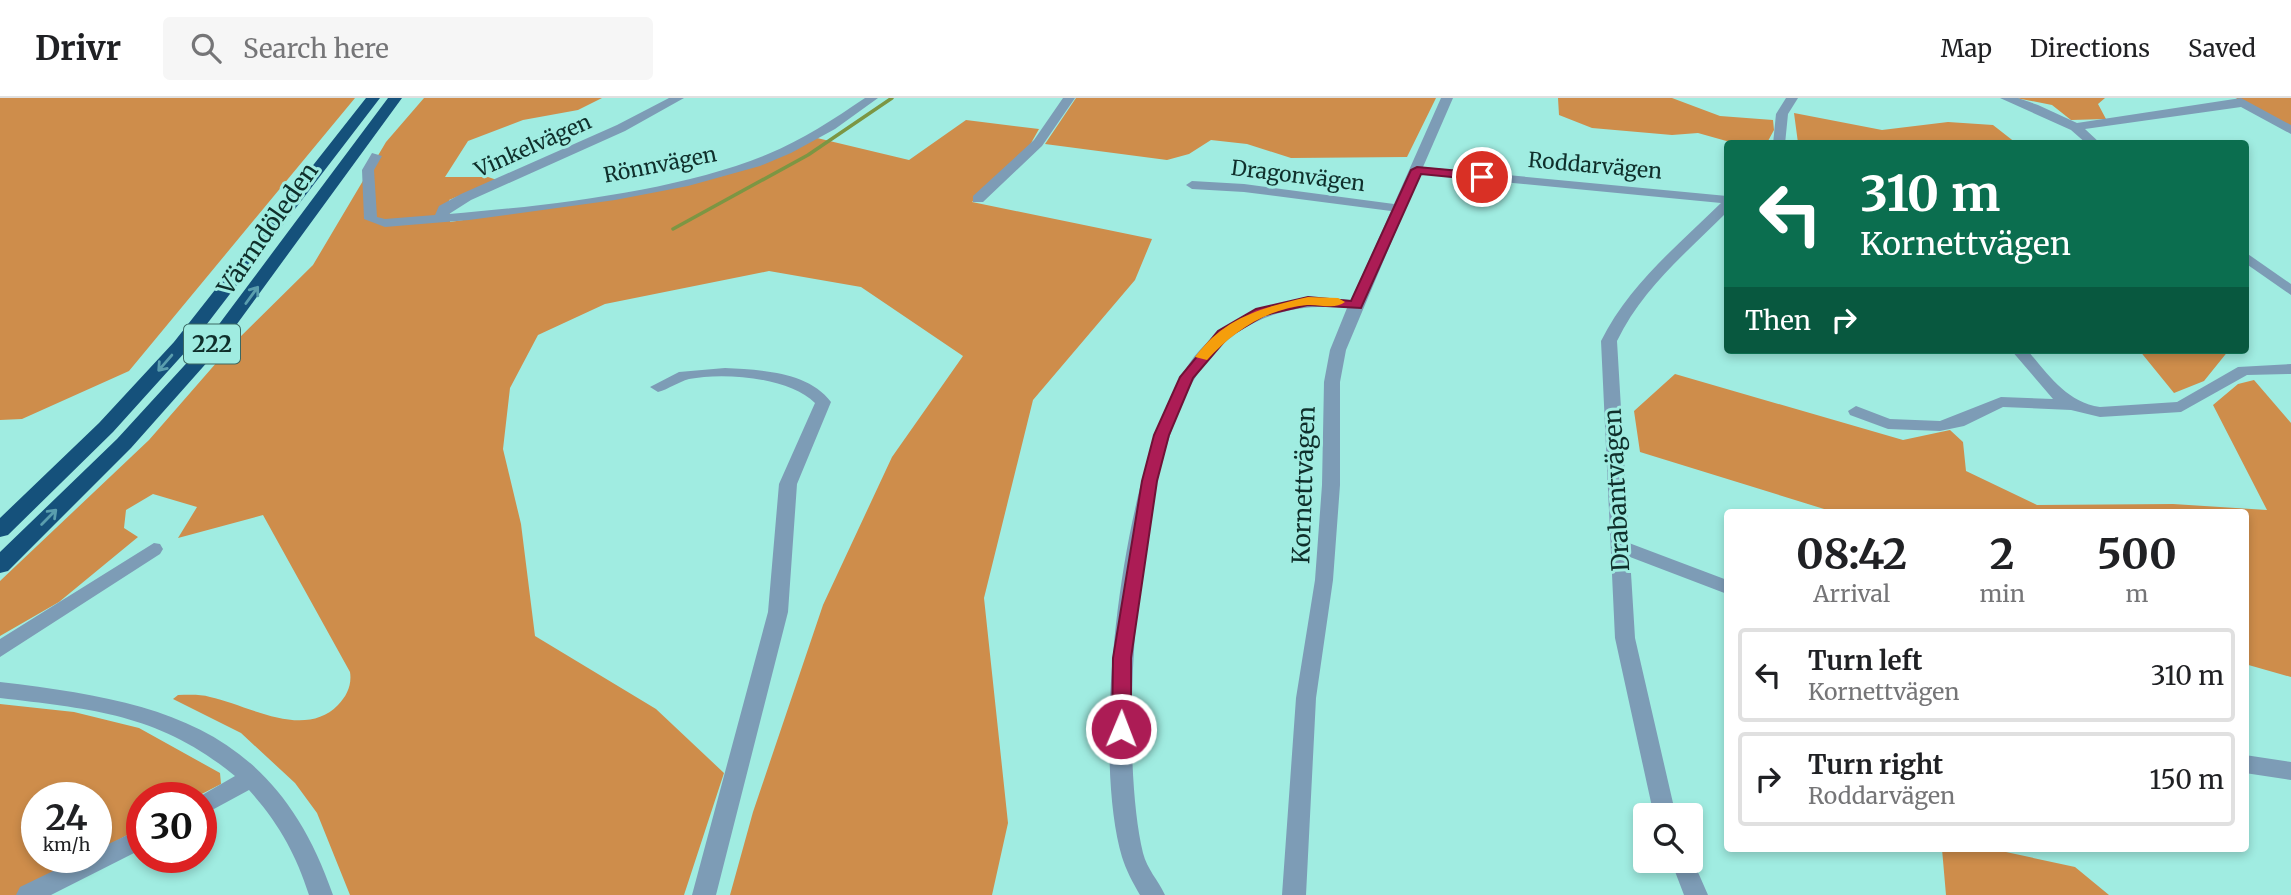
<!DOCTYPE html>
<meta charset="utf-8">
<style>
body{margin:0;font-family:Merriweather,serif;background:#f6f6f6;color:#202124;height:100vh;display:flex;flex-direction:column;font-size:26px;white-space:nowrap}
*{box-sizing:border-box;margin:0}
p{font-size:23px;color:#757577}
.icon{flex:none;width:38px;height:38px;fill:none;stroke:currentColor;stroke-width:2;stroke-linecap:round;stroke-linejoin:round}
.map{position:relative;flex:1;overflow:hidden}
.panel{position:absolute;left:1724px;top:411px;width:525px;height:343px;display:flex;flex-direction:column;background:#fff;border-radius:7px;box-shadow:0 4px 10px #0003}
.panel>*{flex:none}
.hud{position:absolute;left:1724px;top:42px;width:525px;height:214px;border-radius:7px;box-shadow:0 4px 10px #0003;background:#0b6e4f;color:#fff;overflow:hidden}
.controls{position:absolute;left:1633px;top:705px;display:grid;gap:14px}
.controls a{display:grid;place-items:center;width:70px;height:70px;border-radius:7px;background:#fff;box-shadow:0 4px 10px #0003;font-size:35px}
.speed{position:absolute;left:21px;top:684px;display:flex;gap:14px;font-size:35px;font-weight:700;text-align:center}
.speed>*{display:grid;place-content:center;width:91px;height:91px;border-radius:50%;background:#fff;box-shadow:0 4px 10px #0003;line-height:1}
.speed small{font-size:18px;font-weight:400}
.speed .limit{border:10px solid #d22;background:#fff;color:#111}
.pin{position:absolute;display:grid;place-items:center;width:60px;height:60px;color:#fff;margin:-30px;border:4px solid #fff;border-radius:50%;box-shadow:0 2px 7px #0007}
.me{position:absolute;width:77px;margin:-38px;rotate:1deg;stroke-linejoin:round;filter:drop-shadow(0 0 5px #0008)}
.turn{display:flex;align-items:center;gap:24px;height:147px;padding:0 21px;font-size:32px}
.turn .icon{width:91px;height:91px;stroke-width:2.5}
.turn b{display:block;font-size:49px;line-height:60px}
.then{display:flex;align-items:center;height:66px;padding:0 21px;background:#0003;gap:14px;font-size:26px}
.eta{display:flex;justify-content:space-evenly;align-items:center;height:119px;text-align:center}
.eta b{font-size:42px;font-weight:700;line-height:49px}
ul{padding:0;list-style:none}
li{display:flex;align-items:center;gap:21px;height:94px;margin:0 14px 10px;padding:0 7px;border:4px solid #e0e0e0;border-radius:7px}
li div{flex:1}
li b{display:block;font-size:26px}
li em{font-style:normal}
header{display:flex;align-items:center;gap:42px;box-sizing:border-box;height:98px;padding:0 35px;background:#fff;border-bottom:2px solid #e0e0e0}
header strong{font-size:33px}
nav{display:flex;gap:38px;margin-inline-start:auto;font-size:24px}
.search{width:490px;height:63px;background:#f6f6f6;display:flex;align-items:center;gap:18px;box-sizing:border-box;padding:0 24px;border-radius:7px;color:#757577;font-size:26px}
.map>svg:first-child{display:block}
</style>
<header>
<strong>Drivr</strong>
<div class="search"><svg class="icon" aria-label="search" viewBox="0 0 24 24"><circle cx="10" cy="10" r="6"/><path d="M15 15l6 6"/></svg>Search here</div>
<nav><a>Map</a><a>Directions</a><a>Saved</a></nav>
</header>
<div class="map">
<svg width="2291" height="797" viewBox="0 0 2291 797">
<rect width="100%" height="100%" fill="#a0ece1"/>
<path fill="#ce8d4b" d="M 0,0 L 355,0 L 129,273 L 22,321 L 0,322 Z
M 424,0 L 602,0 L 578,12 L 523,22 L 468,43 L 445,79 L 488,79 L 497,82 L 449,102 L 450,124 L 608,100 L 722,78 L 817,40 L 909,62 L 966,22 L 1039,31 L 1030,47 L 972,104 L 1152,141 L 1135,182 L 1033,302 L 984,500 L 1008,725 L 992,797 L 730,797 L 753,714 L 823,507 L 892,359 L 963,258 L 861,189 L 769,173 L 605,206 L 538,237 L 510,290 L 503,351 L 521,426 L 535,538 L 656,611 L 724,675 L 684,797 L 350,797 L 317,715 L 295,685 L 241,635 L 173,601 L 178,597 C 188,597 200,596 210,599 C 248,607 304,642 338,607 C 347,598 352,587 350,574 L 263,417 L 178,440 L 197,409 L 153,396 L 126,412 L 124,430 L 138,439 L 59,504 L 0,538 L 0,483 L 149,342 L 231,248 L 313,167 L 386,44 Z
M 1076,0 L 1436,0 L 1407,59 L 1291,60 L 1247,46 L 1211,42 L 1189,56 L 1167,62 L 1045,46 Z
M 1558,0 L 1672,0 L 1720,18 L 1773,22 L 1774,32 L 1768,43 L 1730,44 L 1698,35 L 1672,37 L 1592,30 L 1559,17 Z
M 2016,0 L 2105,0 L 2098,6 L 2106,21 L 2071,22 L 2052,7 Z
M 2236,0 L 2291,0 L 2291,29 L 2242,5 Z
M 1794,15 L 1882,32 L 1948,24 L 1993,27 L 2016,45 L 1798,45 Z
M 2139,252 L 2229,252 L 2204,283 L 2174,295 Z
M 1675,276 L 1903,342 L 1950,332 L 1963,344 L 1966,373 L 2037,407 L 2173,406 L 2267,412 L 2213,307 L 2238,286 L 2254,282 L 2291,325 L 2291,579 L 2245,566 L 2245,415 L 1837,415 L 1640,354 L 1634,313 Z
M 0,606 L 74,614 L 139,630 L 220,675 L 221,686 L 194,700 L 142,700 L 142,729 L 96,754 L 96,700 L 37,700 L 37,760 L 85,760 L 17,797 L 0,797 Z
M 1942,751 L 1992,751 L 2075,769 L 2109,797 L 1946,797 Z"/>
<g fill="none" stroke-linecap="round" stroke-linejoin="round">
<path stroke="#7c9643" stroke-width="3.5" d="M 673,131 L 808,57 L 892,0"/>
<path fill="#7d9cb6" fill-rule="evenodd" d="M 669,0 L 684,0 L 625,33 L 471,102 L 449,116 C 546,108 679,93 768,56 C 802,42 834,21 865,0 L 878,0 L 835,31 L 791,55 L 760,68 L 688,88 L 615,102 L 469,122 L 385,129 L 364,121 L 362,72 L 372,55 L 382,58 L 374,72 L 377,119 L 385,121 L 435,117 L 439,108 L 461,96 L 617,27 Z
M 1063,0 L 1075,0 L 1042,48 L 983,104 L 973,104 L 973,98 L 1034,42 Z
M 1441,0 L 1453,0 L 1423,69 L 1727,98 L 1727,114 C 1687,154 1642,191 1617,243 L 1629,445 L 1727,482 L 1727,496 L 1630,459 L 1635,540 L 1676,718 L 1654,718 L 1615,540 L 1601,243 C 1629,187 1677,148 1721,105 L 1420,76 L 1346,252 L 1340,284 L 1340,387 L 1333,482 L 1316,600 L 1306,797 L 1282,797 L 1296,600 L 1315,482 L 1322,387 L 1324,284 L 1330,252 L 1347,210 C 1292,204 1242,220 1206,264 C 1135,352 1117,647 1143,755 C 1147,771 1158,782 1165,797 L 1140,797 C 1133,785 1126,772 1122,759 C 1089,648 1123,357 1191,263 C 1228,212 1291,195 1351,202 L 1391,113 L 1244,94 L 1192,91 L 1186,87 L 1192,83 L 1244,86 L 1394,106 Z
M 1786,0 L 1798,0 L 1788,16 L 1785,46 L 1773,46 L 1776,16 Z
M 2000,0 L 2018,0 L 2038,7 L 2077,25 L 2241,0 L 2291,27 L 2291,36 L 2241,9 L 2085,31 L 2101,46 L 2087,46 L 2071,32 Z
M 2245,154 L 2291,186 L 2291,197 L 2245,165 Z
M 2011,252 L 2027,252 C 2049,277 2066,304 2100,309 L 2177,304 L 2238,269 L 2291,266 L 2291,276 L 2247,277 L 2181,314 L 2100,319 L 2071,312 L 2003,309 L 1964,328 L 1940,333 L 1888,331 L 1850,317 L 1848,313 L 1856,308 L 1890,321 L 1940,323 L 2001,299 L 2053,301 Z
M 725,270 C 760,272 808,273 831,304 L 797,386 L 788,514 L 716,797 L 692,797 L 768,514 L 779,386 L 815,305 C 789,279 723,274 689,281 C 678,284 669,291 658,294 L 650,289 L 679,274 Z
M 154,445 L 160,446 L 163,451 L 160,456 L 0,559 L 0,541 Z
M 0,584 C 161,603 275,628 333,797 L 309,797 C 296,756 278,724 249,692 L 201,718 L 201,700 L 197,700 L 235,678 C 160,616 92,611 0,600 Z
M 2245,657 L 2291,664 L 2291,682 L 2245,675 Z
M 142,730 L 142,751 L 51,797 L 16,797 L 20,789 L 80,760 L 96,760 L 96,752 Z
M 1690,756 L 1708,797 L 1684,797 L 1671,763 L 1690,763 Z"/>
<path fill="#15517b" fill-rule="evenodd" d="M 366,0 L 380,0 L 187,252 L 113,334 L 8,437 L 0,439 L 0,420 L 99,325 L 174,244 Z
M 388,0 L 402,0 L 218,252 L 131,350 L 8,473 L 0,475 L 0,454 L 117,341 L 205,245 Z"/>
</g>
<defs><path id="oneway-shaft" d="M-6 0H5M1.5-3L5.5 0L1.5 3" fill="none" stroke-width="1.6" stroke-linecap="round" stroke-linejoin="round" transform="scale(1.75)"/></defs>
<g stroke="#5a9eae">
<use href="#oneway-shaft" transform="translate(252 197) rotate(-54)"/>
<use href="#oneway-shaft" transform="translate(165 265) rotate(131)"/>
<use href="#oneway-shaft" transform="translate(49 419) rotate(-45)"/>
</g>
<path fill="#ac1c55" stroke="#701237" stroke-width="2" d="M 1417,69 L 1482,75 L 1487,79 L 1482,82 L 1421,76 L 1361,210 L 1308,207 L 1265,217 L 1228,239 L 1193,280 L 1169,337 L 1157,383 L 1131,560 L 1131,631 L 1128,637 L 1114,637 L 1112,631 L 1113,560 L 1142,383 L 1154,337 L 1180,279 L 1218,233 L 1256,211 L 1308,199 L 1351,203 L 1411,72 Z"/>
<path fill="#f59e0b" d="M 1308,199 L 1338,200 L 1345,204 C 1335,212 1320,206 1307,207 C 1266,211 1234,233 1207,262 L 1195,259 C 1225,219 1261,210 1308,199 Z"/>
<g text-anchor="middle" stroke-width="6" stroke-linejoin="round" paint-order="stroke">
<g font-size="21" fill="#0f2f2b" stroke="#a0ece1">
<text transform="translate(533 48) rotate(-24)" y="7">Vinkelvägen</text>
<text transform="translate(660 67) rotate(-11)" y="7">Rönnvägen</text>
<text transform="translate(1595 68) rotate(5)" y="7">Roddarvägen</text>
<text transform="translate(1298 78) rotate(7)" y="7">Dragonvägen</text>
</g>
<rect fill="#a0ece1" stroke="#3a6862" stroke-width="2" x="184" y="226.5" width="56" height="39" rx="5"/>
<g font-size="23" font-weight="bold" fill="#0f2f2b">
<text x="212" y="254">222</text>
</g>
<g font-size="24" fill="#0f2f2b" stroke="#a0ece1">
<text transform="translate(268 131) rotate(-55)" y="8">Värmdöleden</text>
<text transform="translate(1304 387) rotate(-88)" y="8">Kornettvägen</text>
<text transform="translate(1617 392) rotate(-93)" y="8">Drabantvägen</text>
</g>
</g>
</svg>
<div class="controls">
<a><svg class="icon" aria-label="search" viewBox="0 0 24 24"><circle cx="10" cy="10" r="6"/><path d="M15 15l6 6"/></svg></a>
</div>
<div class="speed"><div>24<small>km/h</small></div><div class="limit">30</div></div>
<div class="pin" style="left:1482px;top:79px;background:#d93025"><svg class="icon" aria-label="arrive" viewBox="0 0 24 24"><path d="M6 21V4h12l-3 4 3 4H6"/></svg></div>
<svg class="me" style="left:1121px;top:631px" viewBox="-20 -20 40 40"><circle r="17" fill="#ac1c55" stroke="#fff" stroke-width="3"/><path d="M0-11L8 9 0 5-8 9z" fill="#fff"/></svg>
<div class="hud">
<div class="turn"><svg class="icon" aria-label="left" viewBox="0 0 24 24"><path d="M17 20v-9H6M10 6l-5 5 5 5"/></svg><div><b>310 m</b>Kornettvägen</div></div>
<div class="then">Then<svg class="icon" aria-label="right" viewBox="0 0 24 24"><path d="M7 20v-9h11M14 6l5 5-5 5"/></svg></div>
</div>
<section class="panel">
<div class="eta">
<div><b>08:42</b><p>Arrival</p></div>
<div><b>2</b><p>min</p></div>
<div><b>500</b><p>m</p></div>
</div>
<ul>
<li><svg class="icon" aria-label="left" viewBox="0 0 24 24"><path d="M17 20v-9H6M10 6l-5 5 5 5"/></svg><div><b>Turn left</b><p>Kornettvägen</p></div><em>310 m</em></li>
<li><svg class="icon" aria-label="right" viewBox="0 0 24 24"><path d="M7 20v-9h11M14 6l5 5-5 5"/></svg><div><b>Turn right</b><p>Roddarvägen</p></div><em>150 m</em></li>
</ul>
</section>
</div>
